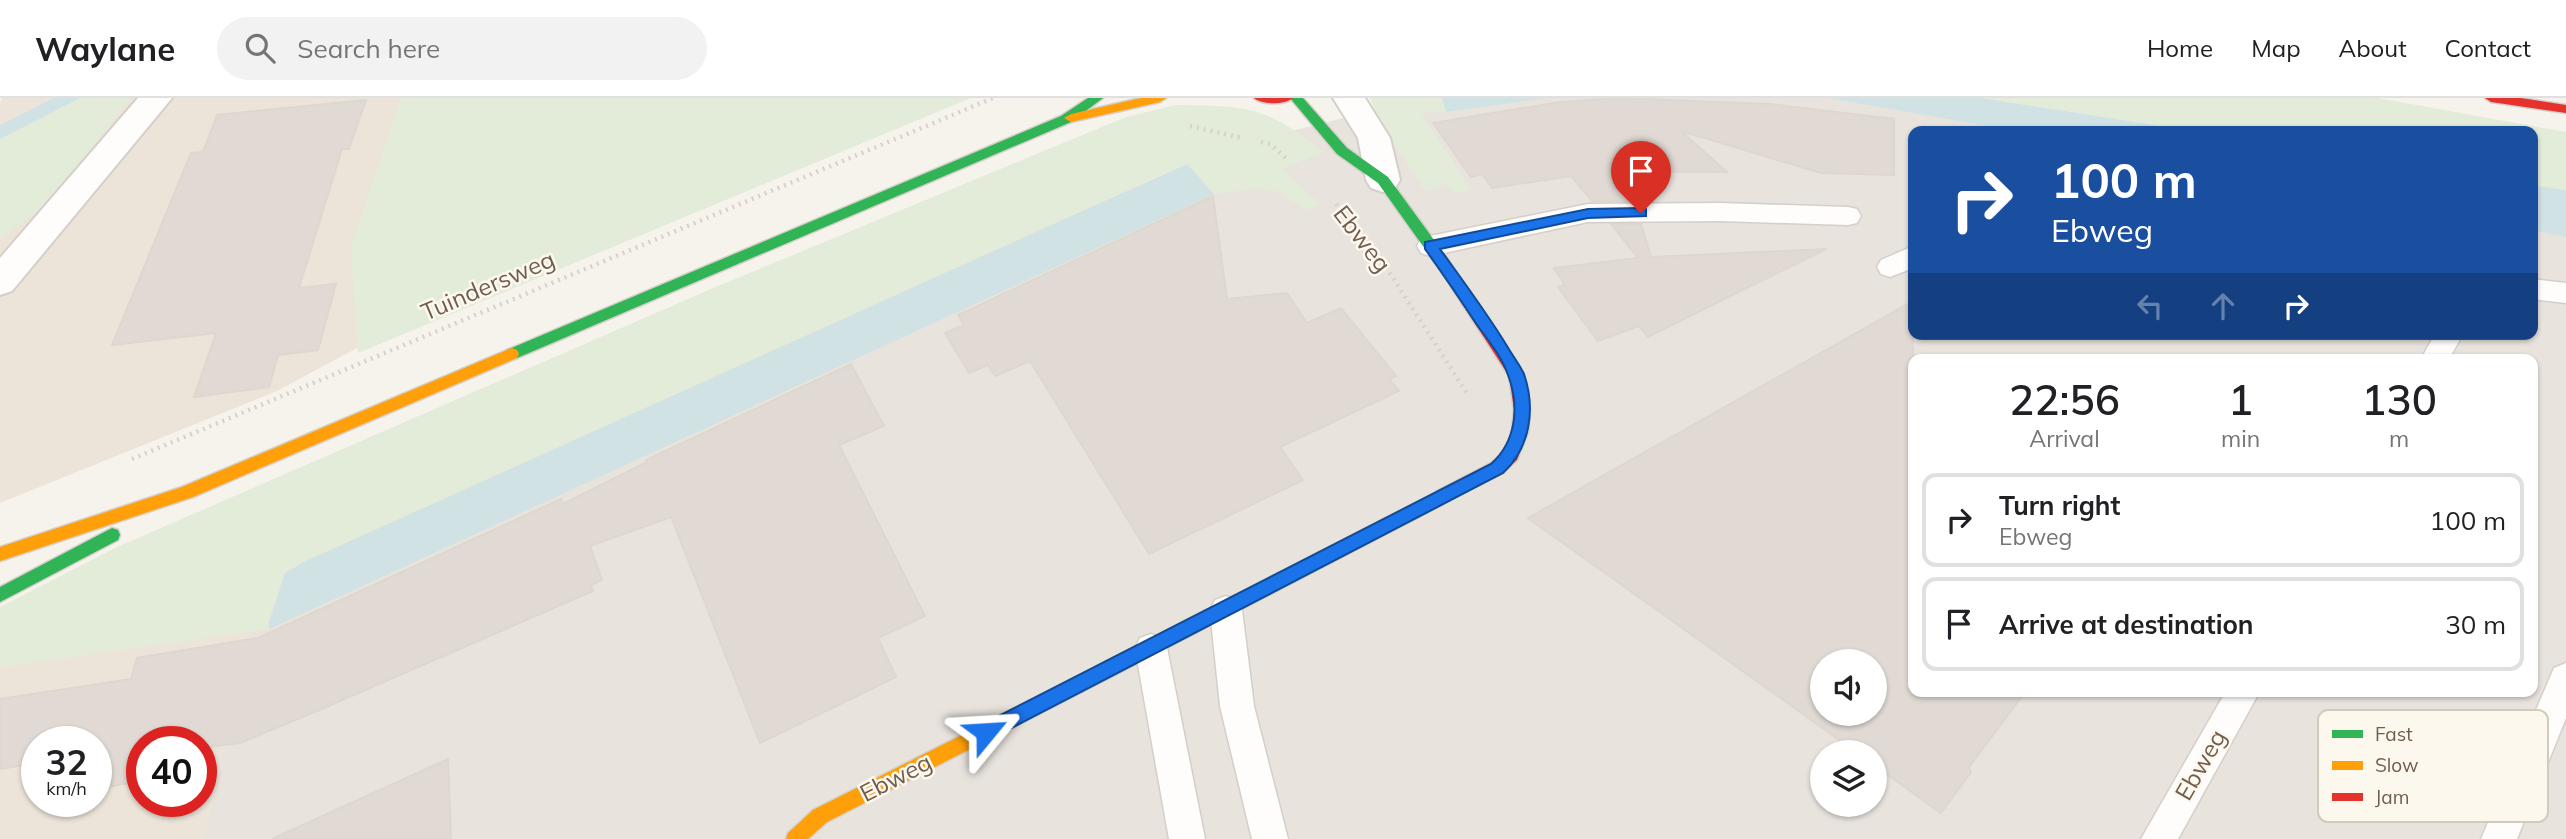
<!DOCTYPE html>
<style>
body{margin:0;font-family:Mulish,sans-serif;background:#f2f2f2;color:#202124;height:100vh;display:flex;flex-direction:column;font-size:26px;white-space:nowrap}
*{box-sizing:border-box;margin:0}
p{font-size:23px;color:#757577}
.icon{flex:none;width:38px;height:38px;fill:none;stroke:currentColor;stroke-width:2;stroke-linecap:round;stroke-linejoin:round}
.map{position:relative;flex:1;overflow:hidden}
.side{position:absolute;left:1908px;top:256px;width:630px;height:343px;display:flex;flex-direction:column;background:#fff;border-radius:14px;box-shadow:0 2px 5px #0004}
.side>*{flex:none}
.banner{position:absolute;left:1908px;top:28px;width:630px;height:214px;border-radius:14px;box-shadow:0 2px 5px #0004;background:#1a4fa0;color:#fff;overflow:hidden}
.controls{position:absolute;left:1810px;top:551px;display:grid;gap:14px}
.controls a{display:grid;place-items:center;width:77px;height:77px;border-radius:50%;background:#fff;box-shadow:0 2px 5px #0004;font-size:35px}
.speed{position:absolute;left:21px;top:628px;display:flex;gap:14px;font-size:35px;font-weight:700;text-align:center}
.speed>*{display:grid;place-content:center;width:91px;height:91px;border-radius:50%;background:#fff;box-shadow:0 2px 5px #0004;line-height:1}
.speed small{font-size:18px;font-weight:400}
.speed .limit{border:10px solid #d22;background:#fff;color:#111}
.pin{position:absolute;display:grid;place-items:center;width:60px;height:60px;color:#fff;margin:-72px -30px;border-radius:50% 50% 50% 0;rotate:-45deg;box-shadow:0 0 7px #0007}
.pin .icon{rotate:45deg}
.me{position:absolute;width:77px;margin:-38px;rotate:63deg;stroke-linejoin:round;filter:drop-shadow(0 0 5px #0008)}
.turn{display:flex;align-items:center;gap:24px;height:147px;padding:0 28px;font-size:32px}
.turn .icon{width:91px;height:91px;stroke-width:2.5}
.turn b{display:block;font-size:49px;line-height:60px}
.lanes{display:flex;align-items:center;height:66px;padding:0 28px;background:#0003;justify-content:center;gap:35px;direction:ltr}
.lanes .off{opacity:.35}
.eta{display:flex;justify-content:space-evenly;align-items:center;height:119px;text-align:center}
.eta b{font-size:42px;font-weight:600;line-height:49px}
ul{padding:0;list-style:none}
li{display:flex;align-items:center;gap:21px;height:94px;margin:0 14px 10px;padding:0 14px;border:4px solid #e0e0e0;border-radius:14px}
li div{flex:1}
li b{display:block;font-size:26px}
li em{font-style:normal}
header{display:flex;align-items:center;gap:42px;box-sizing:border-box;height:98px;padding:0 35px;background:#fff;border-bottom:2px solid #e0e0e0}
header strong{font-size:33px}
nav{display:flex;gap:38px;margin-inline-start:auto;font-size:24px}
.search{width:490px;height:63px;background:#f2f2f2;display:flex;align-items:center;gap:18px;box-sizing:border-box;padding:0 24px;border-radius:38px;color:#757577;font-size:26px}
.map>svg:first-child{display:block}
</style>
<header>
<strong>Waylane</strong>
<div class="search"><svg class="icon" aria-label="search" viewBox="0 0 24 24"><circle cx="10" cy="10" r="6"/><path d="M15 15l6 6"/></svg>Search here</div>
<nav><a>Home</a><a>Map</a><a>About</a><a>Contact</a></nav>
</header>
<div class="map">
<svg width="2566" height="741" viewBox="0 0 2566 741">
<rect width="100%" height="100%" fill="#f6f3ec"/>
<path fill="#ece4d9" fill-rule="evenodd" d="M 2,0 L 492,0 L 454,198 L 277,293 L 0,405 L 0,4 Z
M 266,470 L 203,741 L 0,741 L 0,540 ZM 37,644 L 96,644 L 96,704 L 37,704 ZM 142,644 L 201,644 L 201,704 L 142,704 Z"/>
<path fill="#e8e3dd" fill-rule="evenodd" d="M 1422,0 L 1886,0 L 2089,33 L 1913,33 L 1913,236 L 2532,236 L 2532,117 L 2566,124 L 2566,741 L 203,741 L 266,470 L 1224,50 ZM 1913,261 L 2532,261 L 2532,593 L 1913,593 ZM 1822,564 L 1874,564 L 1874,616 L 1822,616 ZM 1822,654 L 1874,654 L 1874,707 L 1822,707 Z"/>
<path fill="#e3ecd8" d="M 80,0 L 130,0 L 47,108 L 0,140 L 0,41 Z
M 401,0 L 971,0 L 358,255 L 351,149 Z
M 1370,0 L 1442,0 L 1446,14 L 1421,15 L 1471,92 L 1453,95 L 1446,86 L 1425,93 L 1379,22 Z
M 1982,0 L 2378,0 L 2566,34 L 2566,92 L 2532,87 L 2532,33 L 2193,33 Z
M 1175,7 C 1203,8 1236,6 1263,16 C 1286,24 1304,40 1324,54 L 1282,71 L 1320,106 L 1306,112 L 1280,94 L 1259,90 L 1214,96 L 1186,66 L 306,463 L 285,475 L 269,524 L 269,531 L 0,569 L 0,509 L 117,449 L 711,191 L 1126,19 Z"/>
<path fill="#d0e2e4" d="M 53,0 L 80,0 L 0,41 L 0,27 Z
M 1442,0 L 1545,0 L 1446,14 Z
M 1829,0 L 1982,0 L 2193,33 L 2016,33 Z
M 1187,66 L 1214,96 L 269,531 L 269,524 L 285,475 L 306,463 Z
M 2532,87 L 2566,92 L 2566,139 L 2532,132 Z"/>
<path fill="#e1dad4" stroke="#ded7cf" stroke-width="2" fill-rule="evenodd" d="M 1619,0 L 1770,6 L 1894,21 L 1894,77 L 1821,75 L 1681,33 L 1727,74 L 1625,73 L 1634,103 L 1592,103 L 1571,78 L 1492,90 L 1482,76 L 1471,79 L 1433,25 L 1560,4 Z
M 366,2 L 349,51 L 342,51 L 299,190 L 336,186 L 318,252 L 278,257 L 269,289 L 194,299 L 216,235 L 112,247 L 191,55 L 203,54 L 217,17 Z
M 1213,98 L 1227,201 L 1287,195 L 1307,225 L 1341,210 L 1396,278 L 1389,281 L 1399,293 L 1280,349 L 1303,382 L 1149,456 L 1030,263 L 995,278 L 988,267 L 969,275 L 945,235 L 964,227 L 958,217 Z
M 1611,126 L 1641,126 L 1651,159 L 1826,151 L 1648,239 L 1639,228 L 1598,243 L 1558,189 L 1565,187 L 1554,170 L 1638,160 Z
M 1913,203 L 1913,593 L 2026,593 L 1969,669 L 1971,674 L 1941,715 L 1874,667 L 1874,654 L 1856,654 L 1528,420 ZM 1822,564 L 1874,564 L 1874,616 L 1822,616 Z
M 851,266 L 884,328 L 839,347 L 925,518 L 878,540 L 896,579 L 760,645 L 671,419 L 590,448 L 602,482 L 591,487 L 593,493 L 317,613 L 240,645 L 201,650 L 201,644 L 142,644 L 142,683 L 101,690 L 111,654 L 96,656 L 96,644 L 37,644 L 37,665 L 0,671 L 0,601 L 131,581 L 137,560 L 258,540 L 561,401 L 563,406 L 647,364 L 646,362 Z
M 448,661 L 451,741 L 272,741 Z"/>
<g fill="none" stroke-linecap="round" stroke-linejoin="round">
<defs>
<path id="lane" d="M 1720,105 L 1848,109 L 1857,111 L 1861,118 L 1857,125 L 1848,127 L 1720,123 L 1588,124 L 1430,158 L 1421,155 L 1417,148 L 1421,141 L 1430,138 L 1588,106 Z
M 1913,148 L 1913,170 L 1890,179 L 1881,176 L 1877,169 L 1881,162 Z
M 2532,181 L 2566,185 L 2566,205 L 2532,201 Z
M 2435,236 L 2463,236 L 2449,261 L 2421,261 Z
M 1226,498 L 1237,502 L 1242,512 L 1254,608 L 1288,741 L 1252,741 L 1220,608 L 1210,512 L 1215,502 Z
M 1151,536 L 1162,540 L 1167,550 L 1205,741 L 1169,741 L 1135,550 L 1140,540 Z
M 2566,565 L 2566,620 L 2517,741 L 2481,741 L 2554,570 Z
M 2226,593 L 2260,593 L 2178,741 L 2141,741 Z"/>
<path id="street" d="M 138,0 L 172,0 L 12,193 L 0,197 L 0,160 Z
M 1333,0 L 1365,0 L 1390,40 L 1400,82 L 1395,90 L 1383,94 L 1371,90 L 1366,82 L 1358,40 Z"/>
<path id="fast" d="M 1088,0 L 1103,0 L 1071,24 L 517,260 L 507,260 L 505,256 L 507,252 L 1061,18 Z
M 1290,0 L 1303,0 L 1347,50 L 1388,79 L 1445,157 L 1447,161 L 1445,165 L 1435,165 L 1378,85 L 1337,56 Z
M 1443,391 L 1449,393 L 1451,398 L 1449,403 L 1111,579 L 1105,581 L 1099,579 L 1096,573 L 1099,567 Z
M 112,430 L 118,432 L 120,437 L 118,442 L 0,504 L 0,489 Z"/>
<path id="slow" d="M 1141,0 L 1166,0 L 1160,4 L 1071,24 L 1064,20 L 1071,16 Z
M 512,250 L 517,252 L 519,256 L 517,260 L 193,399 L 0,463 L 0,449 L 182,389 Z
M 1105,565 L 1111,567 L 1114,573 L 1111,579 L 827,724 L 808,741 L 786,741 L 788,735 L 813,712 Z"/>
<path id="jam" d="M 1254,0 L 1293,0 C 1285,7 1262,7 1254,0 Z
M 2485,0 L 2521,0 L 2566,7 L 2566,15 L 2491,4 Z
M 1440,156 L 1445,157 L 1521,273 L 1530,312 L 1528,334 L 1517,362 L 1503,375 L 1443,405 L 1437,403 L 1435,398 L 1437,393 L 1491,365 L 1505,353 L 1512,334 L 1514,312 L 1509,278 L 1433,161 Z"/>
</defs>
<use href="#lane" stroke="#d4cfc9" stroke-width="3"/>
<use href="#street" stroke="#d4cfc9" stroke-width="4"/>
<use href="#fast" stroke="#d5cfc9" stroke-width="3"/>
<use href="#slow" stroke="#d5cfc9" stroke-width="3"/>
<use href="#jam" stroke="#d5cfc9" stroke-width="3"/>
<path stroke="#d7d1cc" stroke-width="4.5" stroke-dasharray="2 5" stroke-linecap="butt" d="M 1190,28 L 1242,40
M 1261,44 L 1270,46 L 1286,60
M 1336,106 L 1358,130
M 1382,163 L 1468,297
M 132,361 L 993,0"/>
<use href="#lane" fill="#fefdfc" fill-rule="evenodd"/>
<use href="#street" fill="#fefdfc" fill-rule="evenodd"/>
<use href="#fast" fill="#30b455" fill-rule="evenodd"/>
<use href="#slow" fill="#ff9f0a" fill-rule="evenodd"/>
<use href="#jam" fill="#e5322d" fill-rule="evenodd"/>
</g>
<path fill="#1a73e8" stroke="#114b97" stroke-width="2" d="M 1641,110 L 1646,111 L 1646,118 L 1588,120 L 1440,151 C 1463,183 1487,215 1507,248 C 1512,257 1520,267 1524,276 C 1536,311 1530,350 1503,375 L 992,640 L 986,643 L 979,640 L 977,634 L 979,628 L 1491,366 C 1516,344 1520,308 1508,277 C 1502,259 1488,242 1477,227 C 1460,201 1443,176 1425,151 L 1425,144 L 1588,111 Z"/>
<g text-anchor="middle" stroke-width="5" stroke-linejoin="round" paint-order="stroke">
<g font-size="24" fill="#715d4f" stroke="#fdf8ee">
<text transform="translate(1362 141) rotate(52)" y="8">Ebweg</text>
<text transform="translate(488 188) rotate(-23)" y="8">Tuindersweg</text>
<text transform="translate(2201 667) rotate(-60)" y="8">Ebweg</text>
<text transform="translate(896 680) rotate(-27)" y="8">Ebweg</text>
</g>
</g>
<rect x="2318" y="612" width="230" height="112" rx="10" fill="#fdf8ee" stroke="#d3cabe" stroke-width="2"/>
<rect x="2332" y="632" width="31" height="8" fill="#30b455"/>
<rect x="2332" y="663" width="31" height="9" fill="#ff9f0a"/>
<rect x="2332" y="695" width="31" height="8" fill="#e5322d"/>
<g font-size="19" fill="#715d4f">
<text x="2375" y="643">Fast</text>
<text x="2375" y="674">Slow</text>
<text x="2375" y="706">Jam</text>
</g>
</svg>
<div class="controls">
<a><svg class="icon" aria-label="sound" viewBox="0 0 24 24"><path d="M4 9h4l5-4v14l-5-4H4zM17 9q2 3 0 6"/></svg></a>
<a><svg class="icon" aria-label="layers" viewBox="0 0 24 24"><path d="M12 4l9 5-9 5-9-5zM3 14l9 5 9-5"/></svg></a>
</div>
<div class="speed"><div>32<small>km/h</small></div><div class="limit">40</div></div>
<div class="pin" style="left:1641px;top:115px;background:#d93025"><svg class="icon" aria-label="arrive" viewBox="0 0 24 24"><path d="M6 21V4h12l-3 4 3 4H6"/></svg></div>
<svg class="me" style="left:986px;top:634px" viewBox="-20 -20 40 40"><path d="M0-17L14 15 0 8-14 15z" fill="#1a73e8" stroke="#fff" stroke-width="4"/></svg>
<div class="banner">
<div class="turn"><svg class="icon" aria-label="right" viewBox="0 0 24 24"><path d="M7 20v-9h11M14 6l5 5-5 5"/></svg><div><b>100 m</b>Ebweg</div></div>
<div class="lanes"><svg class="icon off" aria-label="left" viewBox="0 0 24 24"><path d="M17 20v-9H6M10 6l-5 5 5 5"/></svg><svg class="icon off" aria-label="ahead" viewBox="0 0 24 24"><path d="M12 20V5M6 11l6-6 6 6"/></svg><svg class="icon" aria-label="right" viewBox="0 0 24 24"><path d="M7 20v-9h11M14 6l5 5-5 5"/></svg></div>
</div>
<section class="side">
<div class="eta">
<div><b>22:56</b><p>Arrival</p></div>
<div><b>1</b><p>min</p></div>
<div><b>130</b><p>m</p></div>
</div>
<ul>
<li><svg class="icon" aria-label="right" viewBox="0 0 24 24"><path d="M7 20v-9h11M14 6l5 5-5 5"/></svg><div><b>Turn right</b><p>Ebweg</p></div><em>100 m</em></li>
<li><svg class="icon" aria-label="arrive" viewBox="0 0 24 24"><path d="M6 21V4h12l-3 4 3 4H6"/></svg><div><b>Arrive at destination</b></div><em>30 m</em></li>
</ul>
</section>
</div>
